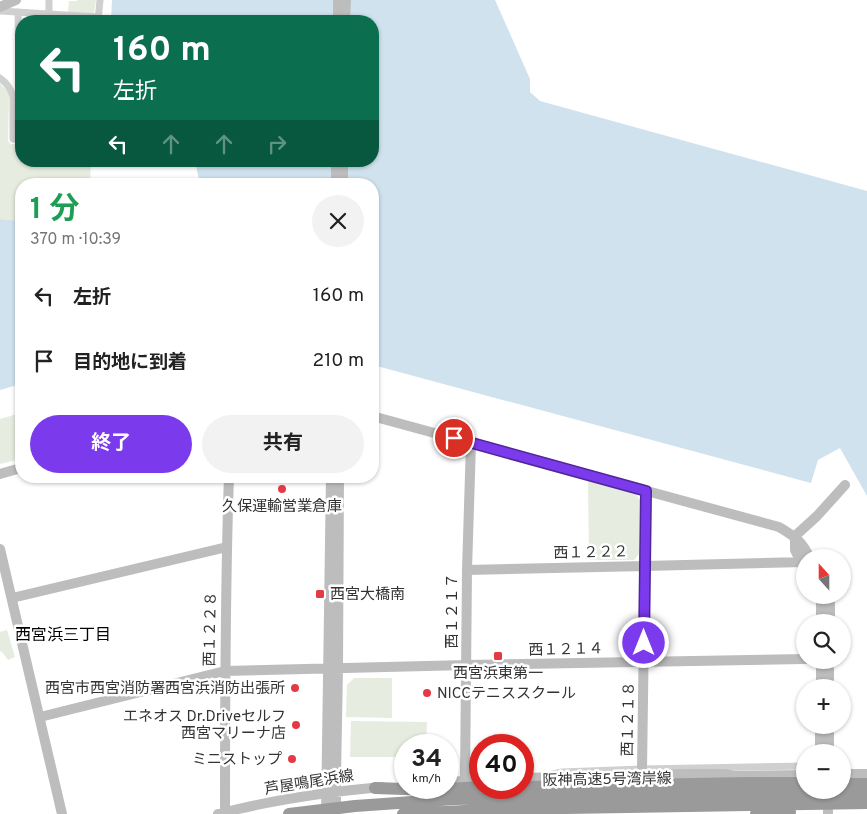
<!DOCTYPE html>
<html lang="ja">
<meta charset="utf-8">
<style>
body{margin:0;font-family:Overpass,"Noto Sans JP",sans-serif;background:#f2f2f2;color:#222;height:100vh;display:flex;flex-direction:column;font-size:19px;white-space:nowrap}
*{box-sizing:border-box;margin:0}
p{font-size:16px;color:#767676}
.icon{flex:none;width:28px;height:28px;fill:none;stroke:currentColor;stroke-width:2;stroke-linecap:round;stroke-linejoin:round}
.map{position:relative;flex:1;overflow:hidden}
.details{position:absolute;left:15px;top:178px;width:364px;height:305px;display:flex;flex-direction:column;background:#fff;border-radius:20px;box-shadow:0 1px 4px #0004}
.details>*{flex:none}
.banner{position:absolute;left:15px;top:15px;width:364px;height:152px;border-radius:20px;box-shadow:0 1px 4px #0004;background:#0b6e4f;color:#fff;overflow:hidden}
.needle{width:32px;rotate:339deg}
.tools{position:absolute;left:796px;top:549px;display:grid;gap:10px}
.tools a{display:grid;place-items:center;width:55px;height:55px;border-radius:50%;background:#fff;box-shadow:0 1px 4px #0004;font-size:25px}
.speed{position:absolute;left:394px;top:734px;display:flex;gap:10px;font-size:25px;font-weight:700;text-align:center}
.speed>*{display:grid;place-content:center;width:65px;height:65px;border-radius:50%;background:#fff;box-shadow:0 1px 4px #0004;line-height:1}
.speed small{font-size:12px;font-weight:400}
.speed .limit{border:8px solid #d22;background:#fff;color:#111}
.pin{position:absolute;display:grid;place-items:center;width:42px;height:42px;color:#fff;margin:-21px;border:2px solid #fff;border-radius:50%;box-shadow:0 1px 5px #0007}
.me{position:absolute;width:55px;margin:-28px;rotate:0deg;stroke-linejoin:round;filter:drop-shadow(0 0 4px #0008)}
.turn{display:flex;align-items:center;gap:18px;height:105px;padding:0 15px;font-size:22px}
.turn .icon{width:65px;height:65px;stroke-width:2.5}
.turn b{display:block;font-size:35px;line-height:42px}
.lanes{display:flex;align-items:center;height:48px;padding:0 15px;background:#0003;justify-content:center;gap:25px;direction:ltr}
.lanes .off{opacity:.35}
.round{display:grid;place-items:center;flex:none;width:52px;height:52px;border-radius:26px;background:#f2f2f2}
.overview{display:flex;align-items:center;justify-content:space-between;height:85px;padding:0 15px}
h1{font-size:30px;font-weight:700;line-height:38px;color:#1e9e55}
.primary-button{display:flex;gap:10px;margin-top:auto;padding:10px 15px}
.primary-button a{flex:1;height:58px;border-radius:30px;background:#7c3aed;color:#fff;font-size:20px;font-weight:700;line-height:58px;text-align:center}
.primary-button a+a{background:#f2f2f2;color:#222}
ul{padding:0;list-style:none}
li{display:flex;align-items:center;gap:15px;height:65px;padding:0 15px}
li div{flex:1}
li b{display:block;font-size:19px}
li em{font-style:normal}
.map>svg:first-child{display:block}
</style>
<div class="map">
<svg width="867" height="814" viewBox="0 0 867 814">
<rect width="100%" height="100%" fill="#fff"/>
<path fill="#e6ecdf" d="M 77,0 L 96,0 L 94,14 L 68,12 L 69,1 L 77,1 Z
M 0,83 L 8,92 L 9,96 L 8,141 L 11,144 L 21,144 L 21,161 L 91,161 L 90,184 L 21,184 L 21,221 L 0,219 Z
M 21,413 L 21,459 L 0,464 L 0,419 Z
M 588,481 L 635,493 L 640,500 L 639,554 L 634,560 L 589,560 Z
M 7,630 L 15,657 L 8,660 L 2,652 L 0,651 L 0,632 Z
M 354,678 L 392,678 L 392,718 L 346,717 L 347,685 Z
M 351,721 L 427,722 L 426,745 L 405,745 L 405,757 L 350,757 Z"/>
<path fill="#cfe2ee" d="M 112,0 L 495,0 L 530,79 L 530,92 L 540,101 L 867,191 L 867,496 L 840,448 L 818,460 L 811,483 L 373,365 L 372,184 L 200,184 L 195,161 L 372,161 L 372,21 L 111,21 Z
M 0,219 L 21,221 L 21,384 L 0,390 Z"/>
<g fill="none" stroke-linecap="round" stroke-linejoin="round">
<path stroke="#d0d0d0" stroke-width="7" d="M 49,0 L 49,21
M 0,11 L 98,17
M 18,12 L 19,70 L 21,70
M 98,21 L 100,0
M 0,78 C 7,83 11,88 13,97 L 13,139 L 21,140
M 13,97 L 21,97
M 553,774 L 562,772 L 642,769 L 805,766"/>
<path stroke="#bdbdbd" stroke-width="10" d="M 0,7 L 16,0
M 338,21 L 338,0
M 345,21 L 346,0
M 336,184 L 336,161
M 343,184 L 343,161
M 372,416 L 779,527 C 795,537 801,540 810,558
M 0,474 L 21,468
M 795,536 L 817,516 L 845,485
M 795,536 L 795,550 L 803,566
M 0,549 L 62,814
M 467,570 L 645,566 L 805,562
M 820,595 L 821,599 L 821,622
M 12,598 L 227,547
M 830,622 L 830,595
M 821,688 L 821,660
M 829,688 L 829,660
M 40,717 L 225,671 L 467,665 L 805,659
M 820,752 L 820,725
M 829,752 L 829,725
M 642,769 L 646,491
M 842,774 L 867,774
M 522,778 L 686,774 L 726,774 L 734,776 L 805,775
M 465,780 L 467,570 L 471,443
M 448,782 L 480,780
M 225,812 C 225,700 225,588 229,476
M 218,814 C 271,800 327,792 382,787
M 326,814 L 331,476
M 336,814 L 336,777 L 338,668 L 339,476
M 828,814 L 828,796"/>
<path stroke="#9a9a9a" stroke-width="12" d="M 749,783 L 805,783
M 842,784 L 867,784
M 375,788 L 433,790 L 480,787"/>
<path stroke="#9a9a9a" stroke-width="12" d="M 522,787 L 749,783
M 289,814 L 355,806 L 455,799 L 867,791
M 403,814 L 506,809 L 867,803
M 756,814 L 790,812"/>
</g>
<g fill="none" stroke-linecap="round" stroke-linejoin="round">
<defs>
<path id="route" d="M 454,438 L 646,491 L 644,643"/>
</defs>
<use href="#route" stroke="#51269a" stroke-width="12"/>
<use href="#route" stroke="#7c3aed" stroke-width="9"/>
</g>
<g fill="#e63946" stroke="#fff" stroke-width="2">
<circle cx="282" cy="489" r="5"/>
<rect x="315" y="589" width="10" height="10" rx="2.5"/>
<rect x="493" y="651" width="10" height="10" rx="2.5"/>
<circle cx="295" cy="688" r="5"/>
<circle cx="427" cy="693" r="5"/>
<circle cx="296" cy="725" r="5"/>
<circle cx="292" cy="759" r="5"/>
</g>
<g text-anchor="middle" stroke-width="5" stroke-linejoin="round" paint-order="stroke">
<g font-size="15" fill="#333" stroke="#fff" text-anchor="end">
<text x="282" y="511" text-anchor="middle">久保運輸営業倉庫</text>
<text x="330" y="599" text-anchor="start">西宮大橋南</text>
<text x="498" y="678" text-anchor="middle">西宮浜東第一</text>
<text x="285" y="693">西宮市西宮消防署西宮浜消防出張所</text>
<text x="437" y="698" text-anchor="start">NICCテニススクール</text>
<text x="286" y="721">エネオス Dr.Driveセルフ<tspan x="286" dy="17">西宮マリーナ店</tspan></text>
<text x="282" y="764">ミニストップ</text>
</g>
<g font-size="15" fill="#333" stroke="#fff">
<text transform="translate(591 552) rotate(-1)" y="5">西１２２２</text>
<text transform="translate(452 611) rotate(-90)" y="5">西１２１７</text>
<text transform="translate(210 629) rotate(-89)" y="5">西１２２８</text>
<text transform="translate(566 649) rotate(-1)" y="5">西１２１４</text>
<text transform="translate(628 719) rotate(-89)" y="5">西１２１８</text>
<text transform="translate(607 779) rotate(-1)" y="5">阪神高速5号湾岸線</text>
<text transform="translate(309 782) rotate(-9)" y="5">芦屋鳴尾浜線</text>
</g>
<g font-size="16" fill="#000" stroke="#fff">
<text x="63" y="640">西宮浜三丁目</text>
</g>
</g>
</svg>
<div class="tools">
<a><svg class="needle" viewBox="-14 -14 28 28"><path d="M0-13l5 13h-10z" fill="#e53935"/><path d="M0 13l5-13h-10z" fill="#767676"/></svg></a>
<a><svg class="icon" aria-label="search" viewBox="0 0 24 24"><circle cx="10" cy="10" r="6"/><path d="M15 15l6 6"/></svg></a>
<a>+</a>
<a>−</a>
</div>
<div class="speed"><div>34<small>km/h</small></div><div class="limit">40</div></div>
<div class="pin" style="left:454px;top:438px;background:#d93025"><svg class="icon" aria-label="arrive" viewBox="0 0 24 24"><path d="M6 21V4h12l-3 4 3 4H6"/></svg></div>
<svg class="me" style="left:644px;top:643px" viewBox="-20 -20 40 40"><circle r="17" fill="#7c3aed" stroke="#fff" stroke-width="3"/><path d="M0-11L8 9 0 5-8 9z" fill="#fff"/></svg>
<div class="banner">
<div class="turn"><svg class="icon" aria-label="left" viewBox="0 0 24 24"><path d="M17 20v-9H6M10 6l-5 5 5 5"/></svg><div><b>160 m</b>左折</div></div>
<div class="lanes"><svg class="icon" aria-label="left" viewBox="0 0 24 24"><path d="M17 20v-9H6M10 6l-5 5 5 5"/></svg><svg class="icon off" aria-label="ahead" viewBox="0 0 24 24"><path d="M12 20V5M6 11l6-6 6 6"/></svg><svg class="icon off" aria-label="ahead" viewBox="0 0 24 24"><path d="M12 20V5M6 11l6-6 6 6"/></svg><svg class="icon off" aria-label="right" viewBox="0 0 24 24"><path d="M7 20v-9h11M14 6l5 5-5 5"/></svg></div>
</div>
<section class="details">
<div class="overview"><div><h1>1 分</h1><p>370 m · 10:39</p></div><a class="round"><svg class="icon" aria-label="close" viewBox="0 0 24 24"><path d="M6 6l12 12M18 6L6 18"/></svg></a></div>
<ul>
<li><svg class="icon" aria-label="left" viewBox="0 0 24 24"><path d="M17 20v-9H6M10 6l-5 5 5 5"/></svg><div><b>左折</b></div><em>160 m</em></li>
<li><svg class="icon" aria-label="arrive" viewBox="0 0 24 24"><path d="M6 21V4h12l-3 4 3 4H6"/></svg><div><b>目的地に到着</b></div><em>210 m</em></li>
</ul>
<div class="primary-button"><a>終了</a><a>共有</a></div>
</section>
</div>
